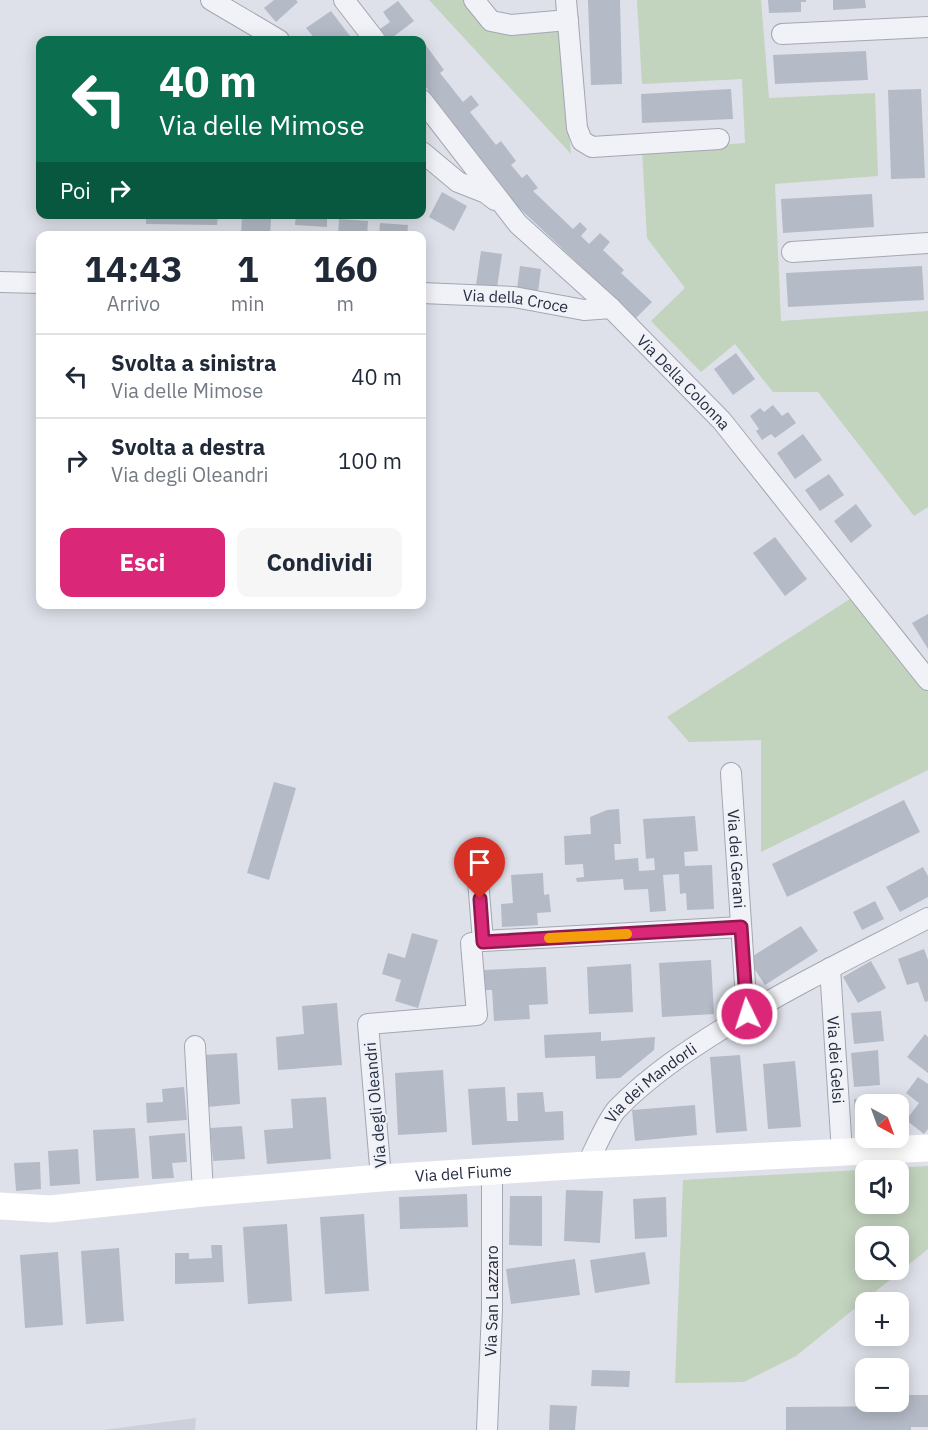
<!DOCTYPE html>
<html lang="it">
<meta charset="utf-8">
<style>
body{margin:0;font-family:"IBM Plex Sans",sans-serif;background:#f6f6f7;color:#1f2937;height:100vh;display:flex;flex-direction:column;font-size:22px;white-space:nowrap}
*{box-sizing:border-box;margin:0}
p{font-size:20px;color:#747a83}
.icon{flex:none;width:33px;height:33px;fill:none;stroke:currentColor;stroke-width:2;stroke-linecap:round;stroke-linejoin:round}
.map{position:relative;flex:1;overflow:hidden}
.panel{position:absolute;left:36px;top:231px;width:390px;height:378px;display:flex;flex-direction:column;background:#fff;border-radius:12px;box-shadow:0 3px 15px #0003}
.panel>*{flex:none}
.banner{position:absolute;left:36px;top:36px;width:390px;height:183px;border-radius:12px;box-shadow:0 3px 15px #0003;background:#0b6e4f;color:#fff;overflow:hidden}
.needle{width:39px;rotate:139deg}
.fabs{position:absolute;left:855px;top:1094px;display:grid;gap:12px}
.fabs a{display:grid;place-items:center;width:54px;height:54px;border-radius:12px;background:#fff;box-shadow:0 3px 15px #0003;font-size:30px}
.pin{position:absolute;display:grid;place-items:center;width:51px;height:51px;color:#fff;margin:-62px -26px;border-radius:50% 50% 50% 0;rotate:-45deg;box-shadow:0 0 6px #0007}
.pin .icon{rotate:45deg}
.me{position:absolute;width:66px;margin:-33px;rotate:356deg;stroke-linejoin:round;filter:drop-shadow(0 0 4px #0008)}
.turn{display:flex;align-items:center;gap:21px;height:126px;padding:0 24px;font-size:27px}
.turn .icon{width:78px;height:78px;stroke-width:2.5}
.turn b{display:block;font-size:42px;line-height:51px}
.then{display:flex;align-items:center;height:57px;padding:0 24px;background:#0003;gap:12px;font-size:22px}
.eta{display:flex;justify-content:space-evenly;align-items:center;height:102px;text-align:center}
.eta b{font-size:36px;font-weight:700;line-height:42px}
.action{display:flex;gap:12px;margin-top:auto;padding:12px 24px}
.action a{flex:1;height:69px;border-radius:12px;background:#db2777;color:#fff;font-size:24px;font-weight:700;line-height:69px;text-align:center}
.action a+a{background:#f6f6f7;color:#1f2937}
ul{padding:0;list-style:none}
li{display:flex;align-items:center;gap:18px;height:84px;padding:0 24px;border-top:2px solid #e0e1e3}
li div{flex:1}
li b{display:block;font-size:22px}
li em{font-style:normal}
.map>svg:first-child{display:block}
</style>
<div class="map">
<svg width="928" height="1430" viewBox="0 0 928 1430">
<rect width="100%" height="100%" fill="#dee1e9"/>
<path fill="#cbd0db" d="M 196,1418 L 195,1430 L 103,1430 Z"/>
<path fill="#c2d3be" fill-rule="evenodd" d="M 429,0 L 464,0 L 491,16 L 558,19 L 571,154 Z
M 637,0 L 761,0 L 769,98 L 875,93 L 878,176 L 775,184 L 781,321 L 928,311 L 928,507 L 914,516 L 818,392 L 773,392 L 735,344 L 701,372 L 651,321 L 685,288 L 647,238 L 642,150 L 745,143 L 742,79 L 642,84 Z
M 853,597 L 922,679 L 928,691 L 928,770 L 761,852 L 761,740 L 689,742 L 667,717 Z
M 928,1166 L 928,1249 L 796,1356 L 744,1382 L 675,1383 L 683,1180 ZM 866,1170 L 898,1170 L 898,1203 L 866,1203 ZM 866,1236 L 898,1236 L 898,1269 L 866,1269 Z"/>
<path fill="#b4bac6" d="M 274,0 L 296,0 L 298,2 L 276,22 L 264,8 Z
M 588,0 L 620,0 L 622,84 L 591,85 Z
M 768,0 L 806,0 L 806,2 L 801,2 L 801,12 L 769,13 Z
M 833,0 L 865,0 L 866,8 L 833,10 Z
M 398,1 L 414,21 L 389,40 L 380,29 L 390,22 L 383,12 Z
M 331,11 L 353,40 L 316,40 L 306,28 Z
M 422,40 L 444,70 L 440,73 L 463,102 L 471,95 L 479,105 L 470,112 L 496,145 L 501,141 L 516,161 L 511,165 L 522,178 L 527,174 L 538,188 L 533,191 L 573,229 L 580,222 L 587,229 L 581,236 L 589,244 L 600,233 L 610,242 L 603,250 L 624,270 L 621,273 L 652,302 L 636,318 L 517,206 L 422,82 Z
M 866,51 L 868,80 L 775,84 L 773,55 Z
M 731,89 L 733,119 L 642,123 L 641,94 Z
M 921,89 L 925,178 L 891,179 L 888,90 Z
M 442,192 L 467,206 L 454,231 L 429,217 Z
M 872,194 L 874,227 L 783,233 L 781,199 Z
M 146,214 L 218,214 L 217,225 L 146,224 Z
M 296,214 L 327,214 L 327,227 L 295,225 Z
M 242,216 L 271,218 L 270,236 L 241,236 Z
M 339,219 L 368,221 L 367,236 L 338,236 Z
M 380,223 L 408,225 L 407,236 L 379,236 Z
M 481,251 L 502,254 L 497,288 L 476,285 Z
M 520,266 L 541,269 L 538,292 L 517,289 Z
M 922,266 L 924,300 L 788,307 L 786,273 Z
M 736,353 L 755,379 L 733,395 L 714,369 Z
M 773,405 L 782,416 L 788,412 L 796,423 L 775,438 L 771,434 L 762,440 L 756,431 L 759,429 L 750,416 L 760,408 L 764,412 Z
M 803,434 L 822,460 L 795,479 L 777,453 Z
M 829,474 L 844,495 L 820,511 L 805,490 Z
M 856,504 L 872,526 L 851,543 L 834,521 Z
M 775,537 L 807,579 L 785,596 L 753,553 Z
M 928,614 L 928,649 L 912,623 Z
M 274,782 L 296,788 L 269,880 L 247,873 Z
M 904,800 L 920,832 L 787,897 L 772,864 Z
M 619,809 L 621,844 L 614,844 L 615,860 L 638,858 L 639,871 L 655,870 L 654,858 L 646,859 L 643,819 L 695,816 L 698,851 L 684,852 L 685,866 L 712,865 L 714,909 L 687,910 L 686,893 L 680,894 L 679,874 L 663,875 L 666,911 L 650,912 L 648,889 L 624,890 L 623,879 L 577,882 L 576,878 L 584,877 L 583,864 L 565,865 L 564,836 L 591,834 L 590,817 L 607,810 Z
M 923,867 L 928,876 L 928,897 L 900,912 L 886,887 Z
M 543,873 L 544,895 L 549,894 L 551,912 L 537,913 L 538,925 L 502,927 L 501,904 L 513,903 L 511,875 Z
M 875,901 L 884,919 L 862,930 L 853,912 Z
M 801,926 L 818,951 L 765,985 L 748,959 Z
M 412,933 L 438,940 L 418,1008 L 395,1001 L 401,980 L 382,974 L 388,953 L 405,958 Z
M 924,949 L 928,960 L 928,1001 L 925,1002 L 918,982 L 907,985 L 898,959 Z
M 711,960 L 714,1014 L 662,1017 L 659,963 Z
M 871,961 L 886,988 L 858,1003 L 843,977 Z
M 631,964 L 633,1012 L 589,1014 L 587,967 Z
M 546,967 L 548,1004 L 529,1005 L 530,1019 L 494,1021 L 492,990 L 485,990 L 484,970 Z
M 337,1003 L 342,1065 L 278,1070 L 276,1037 L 304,1034 L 302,1006 Z
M 881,1011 L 884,1041 L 854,1044 L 851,1013 Z
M 601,1032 L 601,1041 L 655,1037 L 654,1050 L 620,1078 L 596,1079 L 595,1056 L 545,1058 L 544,1035 Z
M 925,1034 L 928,1037 L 928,1073 L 907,1057 Z
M 878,1050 L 880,1085 L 854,1087 L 851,1053 Z
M 237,1053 L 240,1104 L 207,1107 L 204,1055 Z
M 740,1055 L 747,1131 L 716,1133 L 710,1057 Z
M 795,1061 L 801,1127 L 768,1129 L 763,1064 Z
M 443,1070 L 447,1132 L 398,1135 L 395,1073 Z
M 918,1077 L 928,1084 L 928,1129 L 924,1134 L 906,1120 L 919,1103 L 906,1093 Z
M 184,1087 L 187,1120 L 147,1123 L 146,1103 L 163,1102 L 162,1089 Z
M 505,1087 L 507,1121 L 518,1121 L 517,1093 L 543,1092 L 545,1112 L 563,1111 L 564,1140 L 472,1145 L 468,1089 Z
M 326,1097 L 331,1159 L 267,1164 L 264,1130 L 293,1128 L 291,1099 Z
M 885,1097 L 885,1104 L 866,1104 L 866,1122 L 856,1123 L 854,1099 Z
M 695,1105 L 697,1135 L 635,1141 L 632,1110 Z
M 242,1126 L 245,1159 L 213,1161 L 210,1128 Z
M 135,1128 L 139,1178 L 96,1181 L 93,1130 Z
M 185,1133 L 187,1162 L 172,1163 L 174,1178 L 152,1179 L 149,1136 Z
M 78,1149 L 80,1184 L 50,1186 L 48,1151 Z
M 40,1162 L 41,1189 L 16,1191 L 14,1163 Z
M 566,1190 L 603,1191 L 600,1243 L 564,1241 Z
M 467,1194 L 468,1227 L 400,1229 L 399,1197 Z
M 510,1196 L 542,1196 L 542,1246 L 509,1245 Z
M 666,1197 L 667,1237 L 635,1239 L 633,1199 Z
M 364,1214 L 369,1291 L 325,1294 L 320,1217 Z
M 287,1224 L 292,1301 L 248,1304 L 243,1227 Z
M 211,1245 L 222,1245 L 224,1282 L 175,1284 L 175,1253 L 189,1253 L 189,1259 L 212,1258 Z
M 119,1248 L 124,1321 L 86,1324 L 81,1251 Z
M 58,1252 L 63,1325 L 25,1328 L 20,1255 Z
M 645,1252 L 650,1284 L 595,1293 L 590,1260 Z
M 575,1259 L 580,1295 L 511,1304 L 506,1269 Z
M 592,1370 L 630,1371 L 629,1387 L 591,1386 Z
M 907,1395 L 928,1395 L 928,1427 L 911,1427 L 911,1430 L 786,1430 L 786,1407 L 907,1406 Z
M 550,1405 L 577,1406 L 575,1430 L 549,1430 Z"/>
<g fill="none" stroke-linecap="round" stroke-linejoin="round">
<defs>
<g id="street">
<path d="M 211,0 L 279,40"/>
<path d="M 344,0 L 375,40"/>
<path d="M 474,0 L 491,21 L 511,25 L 568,20"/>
<path d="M 566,0 L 577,128 L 582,141 L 592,147 L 719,139"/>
<path d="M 782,34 L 928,27"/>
<path id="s1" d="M 422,100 L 518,224 L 611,308 L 722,421 L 928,680"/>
<path d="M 422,152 L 458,182 L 486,193 L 495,200"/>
<path d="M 792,252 L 928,243"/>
<path d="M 0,282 L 40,283"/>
<path id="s2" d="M 422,293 L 514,297 L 584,310 L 611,308"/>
<path id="s3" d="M 731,773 L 747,1014"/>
<path d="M 483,941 L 741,927"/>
<path id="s4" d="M 830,968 L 842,1152"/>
<path d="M 195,1046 L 203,1193"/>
<path id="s5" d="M 587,1165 C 594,1151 607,1120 617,1109 C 649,1076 688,1050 727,1026 C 792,986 860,953 928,918"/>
<path d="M 381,1178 L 368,1024 L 477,1015 L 471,943 L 483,941 L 476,856"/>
<path id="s6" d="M 487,1430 L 492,1310 L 492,1171"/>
</g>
</defs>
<use href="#street" stroke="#a3a7b3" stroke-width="22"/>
<use href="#street" stroke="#f1f2f7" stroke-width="20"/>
<path stroke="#fff" stroke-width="27" id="s7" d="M 0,1206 L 50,1209 L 203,1193 L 381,1178 L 587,1165 L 928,1148"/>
</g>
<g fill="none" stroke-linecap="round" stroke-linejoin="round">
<defs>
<path id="route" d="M 480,899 L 483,942 L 741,927 L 747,1014"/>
</defs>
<use href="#route" stroke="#8e194d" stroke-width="15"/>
<use href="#route" stroke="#db2777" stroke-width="10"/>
<path stroke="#f59e0b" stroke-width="10" d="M 549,938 L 627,934"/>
</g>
<g text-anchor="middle" stroke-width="4.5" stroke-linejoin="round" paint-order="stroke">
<g font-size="16" fill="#262d41" stroke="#edf0f6">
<text dy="6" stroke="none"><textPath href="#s2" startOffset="94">Via della Croce</textPath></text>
<text dy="6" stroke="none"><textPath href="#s1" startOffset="386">Via Della Colonna</textPath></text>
<text dy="6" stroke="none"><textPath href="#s3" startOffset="86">Via dei Gerani</textPath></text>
<text dy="6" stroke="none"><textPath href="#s4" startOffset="92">Via dei Gelsi</textPath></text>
<text dy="6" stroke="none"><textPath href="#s5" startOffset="106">Via dei Mandorli</textPath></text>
<text transform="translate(375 1105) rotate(-95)" y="6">Via degli Oleandri</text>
<text dy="6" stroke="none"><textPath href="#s7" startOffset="465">Via del Fiume</textPath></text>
<text dy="6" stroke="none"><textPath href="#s6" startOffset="129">Via San Lazzaro</textPath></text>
</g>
</g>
</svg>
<div class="fabs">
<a><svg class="needle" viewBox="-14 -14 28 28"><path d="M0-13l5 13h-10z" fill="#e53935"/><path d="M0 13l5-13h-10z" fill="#747a83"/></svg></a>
<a><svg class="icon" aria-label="sound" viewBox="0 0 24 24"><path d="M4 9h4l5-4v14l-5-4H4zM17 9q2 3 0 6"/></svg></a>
<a><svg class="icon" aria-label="search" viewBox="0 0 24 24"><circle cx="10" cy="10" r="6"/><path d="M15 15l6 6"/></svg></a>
<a>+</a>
<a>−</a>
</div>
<div class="pin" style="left:480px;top:899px;background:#d93025"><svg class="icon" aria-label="arrive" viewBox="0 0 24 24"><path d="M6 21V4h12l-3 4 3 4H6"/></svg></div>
<svg class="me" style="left:747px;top:1014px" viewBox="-20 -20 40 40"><circle r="17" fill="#db2777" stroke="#fff" stroke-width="3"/><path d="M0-11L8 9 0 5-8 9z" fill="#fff"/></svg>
<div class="banner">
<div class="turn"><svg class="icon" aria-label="left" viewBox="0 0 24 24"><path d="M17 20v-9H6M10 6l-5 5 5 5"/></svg><div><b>40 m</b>Via delle Mimose</div></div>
<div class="then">Poi<svg class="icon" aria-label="right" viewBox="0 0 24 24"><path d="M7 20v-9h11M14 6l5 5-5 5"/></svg></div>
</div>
<section class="panel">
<div class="eta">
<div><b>14:43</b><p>Arrivo</p></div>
<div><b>1</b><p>min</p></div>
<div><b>160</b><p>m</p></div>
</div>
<ul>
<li><svg class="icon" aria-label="left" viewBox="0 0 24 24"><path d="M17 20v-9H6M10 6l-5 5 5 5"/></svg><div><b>Svolta a sinistra</b><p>Via delle Mimose</p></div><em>40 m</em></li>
<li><svg class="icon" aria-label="right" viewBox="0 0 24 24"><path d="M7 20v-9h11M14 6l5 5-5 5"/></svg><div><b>Svolta a destra</b><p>Via degli Oleandri</p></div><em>100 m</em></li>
</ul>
<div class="action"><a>Esci</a><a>Condividi</a></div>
</section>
</div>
